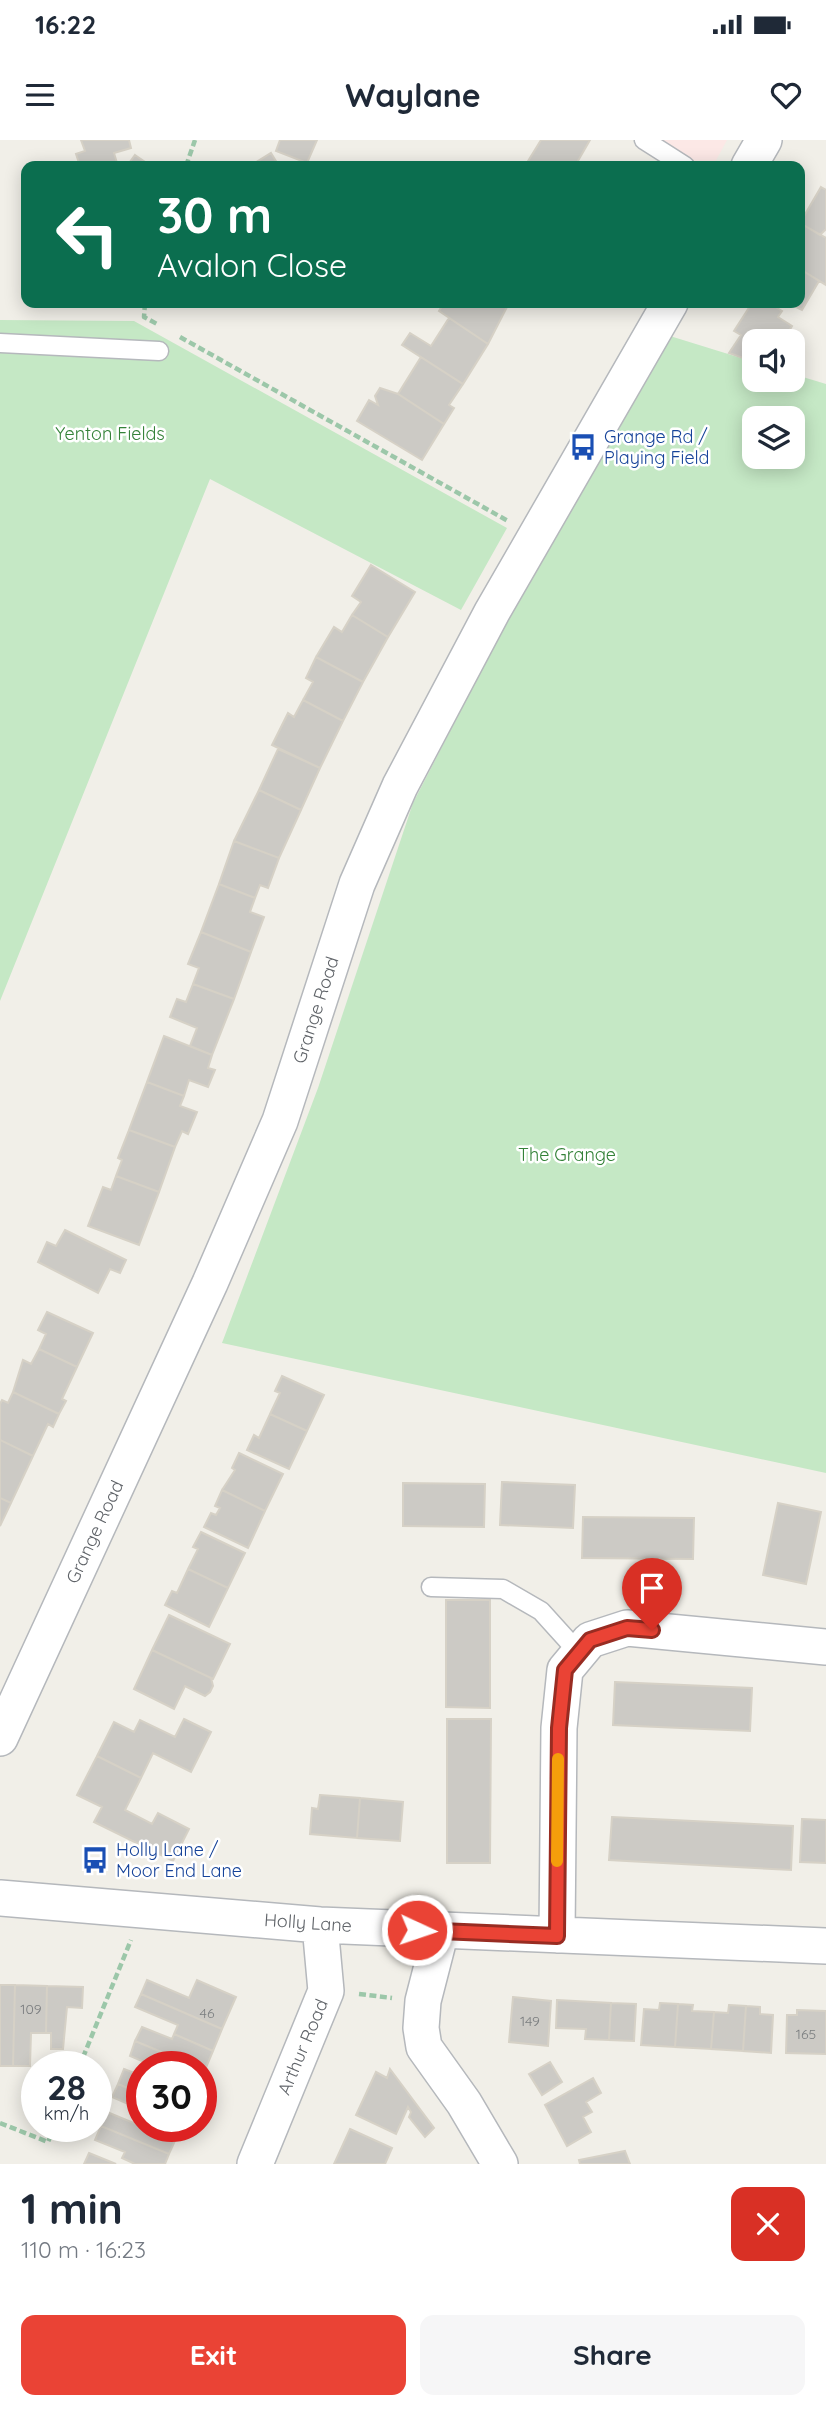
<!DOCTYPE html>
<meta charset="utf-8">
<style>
body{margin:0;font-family:Quicksand,sans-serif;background:#f6f6f7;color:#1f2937;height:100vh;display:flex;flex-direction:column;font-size:26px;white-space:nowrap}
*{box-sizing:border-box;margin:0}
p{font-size:23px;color:#747a83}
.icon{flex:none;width:38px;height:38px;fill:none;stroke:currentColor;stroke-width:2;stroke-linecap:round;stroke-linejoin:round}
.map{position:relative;height:2024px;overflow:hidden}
.drawer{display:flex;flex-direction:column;background:#fff;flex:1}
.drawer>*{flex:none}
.top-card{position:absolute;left:21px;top:21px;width:784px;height:147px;border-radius:14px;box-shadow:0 4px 18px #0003;background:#0b6e4f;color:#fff;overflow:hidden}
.fabs{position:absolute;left:742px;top:189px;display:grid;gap:14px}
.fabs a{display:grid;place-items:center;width:63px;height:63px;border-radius:14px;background:#fff;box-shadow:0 4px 18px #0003;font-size:35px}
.speed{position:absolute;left:21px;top:1911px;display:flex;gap:14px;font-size:35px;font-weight:700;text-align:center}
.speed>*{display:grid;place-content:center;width:91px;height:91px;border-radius:50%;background:#fff;box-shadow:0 4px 18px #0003;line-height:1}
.speed small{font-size:18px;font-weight:400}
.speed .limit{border:10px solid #d22;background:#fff;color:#111}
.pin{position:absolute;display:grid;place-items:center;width:60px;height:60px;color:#fff;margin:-72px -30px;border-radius:50% 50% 50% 0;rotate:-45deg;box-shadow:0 0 7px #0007}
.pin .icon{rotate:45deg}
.me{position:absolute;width:77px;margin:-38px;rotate:93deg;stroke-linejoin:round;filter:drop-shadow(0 0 5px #0008)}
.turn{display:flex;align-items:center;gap:24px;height:147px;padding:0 21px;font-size:32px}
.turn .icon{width:91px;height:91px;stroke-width:2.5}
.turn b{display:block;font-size:49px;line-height:60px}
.round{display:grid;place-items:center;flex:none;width:74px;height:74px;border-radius:14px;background:#f6f6f7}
.summary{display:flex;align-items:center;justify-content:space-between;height:119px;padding:0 21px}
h1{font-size:42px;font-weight:700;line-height:52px}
.action{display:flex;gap:14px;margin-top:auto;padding:14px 21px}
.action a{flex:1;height:80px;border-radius:14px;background:#ea4335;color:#fff;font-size:28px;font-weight:700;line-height:80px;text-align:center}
.action a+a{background:#f6f6f7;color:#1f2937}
.status{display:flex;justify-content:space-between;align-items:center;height:49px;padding:0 35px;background:#fff;direction:ltr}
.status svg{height:19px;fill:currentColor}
header{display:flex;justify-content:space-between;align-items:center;height:91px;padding:0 21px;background:#fff;font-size:32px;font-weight:700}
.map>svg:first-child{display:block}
</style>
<div class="status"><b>16:22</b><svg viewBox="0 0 49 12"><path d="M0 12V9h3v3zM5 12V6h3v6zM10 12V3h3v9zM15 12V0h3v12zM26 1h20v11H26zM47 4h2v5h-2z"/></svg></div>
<header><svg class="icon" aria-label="menu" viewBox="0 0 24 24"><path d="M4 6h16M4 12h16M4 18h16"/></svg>Waylane<svg class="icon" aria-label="heart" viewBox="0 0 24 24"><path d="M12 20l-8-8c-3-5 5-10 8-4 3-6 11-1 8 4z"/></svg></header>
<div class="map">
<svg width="826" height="2024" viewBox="0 0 826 2024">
<rect width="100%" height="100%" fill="#f1efe8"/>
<path fill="#fce8e6" d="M 636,0 L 727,0 L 713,26 L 678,26 Z"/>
<path fill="#c5e8c5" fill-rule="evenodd" d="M 0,180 L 134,181 L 507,388 L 461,470 L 210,339 L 0,861 Z
M 670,196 L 754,222 L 754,240 L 793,240 L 793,234 L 826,244 L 826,1333 L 222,1203 L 318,948 L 413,663 L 561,376 ZM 754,278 L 793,278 L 793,317 L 754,317 Z"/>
<path fill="#cccac5" stroke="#d6d1c6" stroke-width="2" d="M 81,0 L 129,0 L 131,8 L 114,13 L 117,23 L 80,26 L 76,14 L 85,11 Z
M 280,0 L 317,0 L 307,23 L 276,11 Z
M 541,0 L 590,0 L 575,26 L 525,26 Z
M 271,13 L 279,26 L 250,26 Z
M 135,15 L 151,26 L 127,26 Z
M 821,47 L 826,50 L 826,89 L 820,95 L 800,83 Z
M 800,83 L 826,98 L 826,145 L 800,129 Z
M 800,129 L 819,141 L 802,170 L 788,163 L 800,163 Z
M 444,163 L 509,163 L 488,204 L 439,171 Z
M 752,163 L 769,163 L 782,171 L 778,177 L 792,186 L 783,201 L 754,201 L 754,207 L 746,219 L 729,213 L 741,195 L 734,191 Z
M 449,178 L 488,204 L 463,244 L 402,205 L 410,193 L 431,206 Z
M 421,217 L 463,244 L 449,265 L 454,268 L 444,284 L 398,254 Z
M 380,248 L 398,254 L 444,284 L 422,320 L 357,281 L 369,260 L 378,265 L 375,256 Z
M 371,425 L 415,452 L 388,497 L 352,475 L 361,462 L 352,456 Z
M 352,475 L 388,497 L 363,542 L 316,517 L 334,487 L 342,492 Z
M 316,517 L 363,542 L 343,581 L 303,560 L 313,542 L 306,538 Z
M 303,560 L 343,581 L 320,628 L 272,605 L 288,573 L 294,577 Z
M 278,609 L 320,628 L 301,670 L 259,650 Z
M 259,650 L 301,670 L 279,718 L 234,701 Z
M 234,701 L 279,718 L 268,748 L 260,745 L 255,758 L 219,744 Z
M 219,744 L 255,758 L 250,772 L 264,777 L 251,812 L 201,792 Z
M 201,792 L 251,812 L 234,859 L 193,844 L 199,828 L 188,824 Z
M 193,844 L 234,859 L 212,915 L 190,906 L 197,888 L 170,877 L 177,859 L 186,862 Z
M 164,896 L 212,915 L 208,928 L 215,930 L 208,947 L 189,940 L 184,956 L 147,942 Z
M 147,942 L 184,956 L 180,966 L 197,972 L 188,994 L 182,991 L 175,1007 L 129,990 Z
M 129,990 L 175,1007 L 159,1052 L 116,1036 L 122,1020 L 118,1018 Z
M 116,1036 L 159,1052 L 139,1105 L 88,1086 L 103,1047 L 111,1050 Z
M 65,1090 L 126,1120 L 120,1133 L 110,1129 L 98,1153 L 38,1122 L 47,1102 L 56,1106 Z
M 47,1172 L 93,1193 L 77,1227 L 39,1209 L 46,1194 L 38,1190 Z
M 39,1209 L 77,1227 L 62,1259 L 66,1261 L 59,1274 L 13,1252 L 23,1220 L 31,1224 Z
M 282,1236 L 324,1255 L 307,1291 L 270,1274 L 280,1253 L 275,1251 Z
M 13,1252 L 59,1274 L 53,1287 L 48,1284 L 33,1316 L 0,1300 L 0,1264 L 2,1260 L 8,1263 Z
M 270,1274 L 307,1291 L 289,1329 L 247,1310 L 254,1295 L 259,1298 Z
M 0,1300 L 33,1316 L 11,1363 L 0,1358 Z
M 239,1313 L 283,1334 L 265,1371 L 222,1350 L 235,1330 L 232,1328 Z
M 502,1342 L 575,1345 L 573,1388 L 500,1385 Z
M 403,1343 L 485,1344 L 484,1387 L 403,1386 Z
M 222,1350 L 265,1371 L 248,1408 L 204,1387 L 211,1373 L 216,1375 L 220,1368 L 215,1366 Z
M 0,1358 L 11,1363 L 0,1386 Z
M 778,1363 L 821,1372 L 806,1444 L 763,1435 Z
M 583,1377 L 694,1378 L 693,1419 L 582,1418 Z
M 201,1392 L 245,1413 L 228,1448 L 188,1429 L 198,1409 L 193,1407 Z
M 188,1429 L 228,1448 L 209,1487 L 165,1465 L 172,1451 L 177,1453 Z
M 446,1460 L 490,1460 L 490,1568 L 446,1567 Z
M 169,1475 L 230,1504 L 213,1539 L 152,1510 Z
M 152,1510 L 211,1538 L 213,1546 L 210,1552 L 205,1556 L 185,1546 L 174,1569 L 134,1549 Z
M 615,1542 L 752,1548 L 750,1591 L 613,1585 Z
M 184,1579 L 211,1592 L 191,1632 L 153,1613 L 141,1638 L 97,1616 L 114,1582 L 134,1592 L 140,1580 L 175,1597 Z
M 447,1579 L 491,1579 L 490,1723 L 447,1723 Z
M 97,1616 L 141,1638 L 125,1670 L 152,1684 L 158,1673 L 189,1689 L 173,1721 L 94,1682 L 102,1667 L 77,1655 Z
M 320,1655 L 360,1658 L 357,1698 L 310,1694 L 312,1668 L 318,1669 Z
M 360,1658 L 403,1662 L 400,1701 L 357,1698 Z
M 612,1677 L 793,1686 L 791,1730 L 609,1720 Z
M 802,1679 L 826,1680 L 826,1723 L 800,1722 Z
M 147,1840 L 189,1858 L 197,1840 L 236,1857 L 222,1889 L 141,1854 Z
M 0,1845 L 15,1845 L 13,1926 L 0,1926 Z
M 15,1845 L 47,1846 L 46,1893 L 31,1893 L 30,1926 L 13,1926 Z
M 47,1846 L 83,1847 L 82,1868 L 67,1867 L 63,1909 L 51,1909 L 51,1893 L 46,1893 Z
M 141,1854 L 222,1889 L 213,1911 L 174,1894 L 178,1885 L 135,1867 Z
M 513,1857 L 551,1861 L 548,1906 L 509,1902 Z
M 557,1860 L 611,1863 L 609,1900 L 585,1899 L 586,1889 L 556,1888 Z
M 611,1863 L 636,1864 L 634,1901 L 609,1900 Z
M 660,1863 L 678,1864 L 675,1907 L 641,1905 L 644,1869 L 659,1870 Z
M 678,1864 L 693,1865 L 692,1871 L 714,1872 L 711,1909 L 675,1907 Z
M 729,1865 L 746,1866 L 743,1911 L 711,1909 L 714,1872 L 728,1873 Z
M 746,1866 L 760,1867 L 760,1874 L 773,1875 L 771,1913 L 743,1911 Z
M 797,1870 L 826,1871 L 826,1914 L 786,1913 L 787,1875 L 797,1875 Z
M 142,1887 L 172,1899 L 174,1894 L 213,1911 L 205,1930 L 135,1901 Z
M 135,1901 L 197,1927 L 156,1927 L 130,1916 Z
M 550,1922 L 562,1942 L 542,1955 L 529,1934 Z
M 124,1929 L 142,1936 L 142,1954 L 118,1944 Z
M 390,1929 L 434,1988 L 425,1997 L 409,1977 L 411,1972 L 408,1967 L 396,1994 L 356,1975 L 376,1932 L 387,1938 Z
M 593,1938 L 601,1953 L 586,1962 L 592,1972 L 583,1977 L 591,1992 L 567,2006 L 545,1965 Z
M 118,1944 L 142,1954 L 142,1970 L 112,1957 Z
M 107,1972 L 136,1984 L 139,1977 L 142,1986 L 161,1986 L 178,1994 L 169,2014 L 101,1986 Z
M 101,1986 L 169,2014 L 165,2024 L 135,2024 L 122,2018 L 125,2012 L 95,2000 Z
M 350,1989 L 392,2008 L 385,2024 L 334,2024 Z
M 625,2011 L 630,2024 L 580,2024 L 579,2020 Z
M 89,2013 L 116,2024 L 84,2024 Z"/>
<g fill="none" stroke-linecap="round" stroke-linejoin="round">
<defs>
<path id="service" d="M 644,0 L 685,26
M 0,203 L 159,211
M 431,1447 L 503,1449 L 541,1471 L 579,1513"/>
<path id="minor" d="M 749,26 L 764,0
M 0,1598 L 210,1143 L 280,981 L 357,744 L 400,646 L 492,472 L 670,163
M 0,1758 L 320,1785 L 826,1806
M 441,1791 L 423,1861 L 421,1888 L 424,1907 L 464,1963 L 500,2024
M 557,1795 L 559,1588 L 565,1530 L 590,1500 L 627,1488 L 826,1507
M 255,2024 L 326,1851 L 320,1785"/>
</defs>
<use href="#service" stroke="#b5b8bc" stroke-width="21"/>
<use href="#minor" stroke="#b5b8bc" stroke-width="38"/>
<path stroke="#9cc7a9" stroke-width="4.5" stroke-dasharray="7 3.5" stroke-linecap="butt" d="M 186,26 L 195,0
M 145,163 L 144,177 L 157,184
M 180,197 L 508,381
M 359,1854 L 392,1858
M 79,1927 L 131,1800
M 0,1983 L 48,2002 L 55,1986"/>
<use href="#service" stroke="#fff" stroke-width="18"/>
<use href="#minor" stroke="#fff" stroke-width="35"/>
</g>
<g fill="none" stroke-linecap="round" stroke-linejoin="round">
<defs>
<path id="route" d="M 417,1790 L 557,1796 L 559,1588 L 565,1530 L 590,1500 L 627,1488 L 652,1490"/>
</defs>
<use href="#route" stroke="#982c22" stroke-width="18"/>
<use href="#route" stroke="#ea4335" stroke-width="12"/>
<path stroke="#f59e0b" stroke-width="12" d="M 557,1721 L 558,1619"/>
</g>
<defs>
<symbol id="bus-bare" viewBox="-9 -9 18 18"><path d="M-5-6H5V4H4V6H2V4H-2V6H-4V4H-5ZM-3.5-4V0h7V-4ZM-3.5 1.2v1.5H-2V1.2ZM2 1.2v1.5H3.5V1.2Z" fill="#1a4fb4" stroke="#fff" stroke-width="2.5" paint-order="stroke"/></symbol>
</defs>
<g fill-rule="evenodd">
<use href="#bus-bare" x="564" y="288" width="38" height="38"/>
<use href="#bus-bare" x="76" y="1701" width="38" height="38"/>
</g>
<g text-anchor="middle" stroke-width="5" stroke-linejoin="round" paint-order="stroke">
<g font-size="14" fill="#7a7d7f">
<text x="31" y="1874">109</text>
<text x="207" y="1878">46</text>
<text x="530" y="1886">149</text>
<text x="806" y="1899">165</text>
</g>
<g font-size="18" fill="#348238" stroke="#fff">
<text x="110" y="300">Yenton Fields</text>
<text x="567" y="1021">The Grange</text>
</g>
<g font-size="18" fill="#164399" stroke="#fff" text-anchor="start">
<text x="604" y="303">Grange Rd /<tspan x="604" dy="21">Playing Field</tspan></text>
<text x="116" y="1716">Holly Lane /<tspan x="116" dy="21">Moor End Lane</tspan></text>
</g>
<g font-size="18" fill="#5f6368" stroke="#fff">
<text transform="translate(316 870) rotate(-72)" y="6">Grange Road</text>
<text transform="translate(95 1392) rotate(-65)" y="6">Grange Road</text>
<text transform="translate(308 1783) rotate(4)" y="6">Holly Lane</text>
<text transform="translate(303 1907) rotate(-67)" y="6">Arthur Road</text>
</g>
</g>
</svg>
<div class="fabs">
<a><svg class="icon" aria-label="sound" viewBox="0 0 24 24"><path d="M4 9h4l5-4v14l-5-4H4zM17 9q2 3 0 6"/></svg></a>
<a><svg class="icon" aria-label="layers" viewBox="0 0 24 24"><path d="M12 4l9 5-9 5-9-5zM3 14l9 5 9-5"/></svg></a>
</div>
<div class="speed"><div>28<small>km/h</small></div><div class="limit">30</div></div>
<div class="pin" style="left:652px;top:1490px;background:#d93025"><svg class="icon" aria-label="arrive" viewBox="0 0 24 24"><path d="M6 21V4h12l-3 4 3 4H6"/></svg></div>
<svg class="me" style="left:417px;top:1790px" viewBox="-20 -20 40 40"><circle r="17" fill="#ea4335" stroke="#fff" stroke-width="3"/><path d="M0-11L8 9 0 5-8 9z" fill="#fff"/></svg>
<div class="top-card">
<div class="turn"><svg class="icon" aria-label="left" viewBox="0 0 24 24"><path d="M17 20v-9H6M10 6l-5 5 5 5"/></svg><div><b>30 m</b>Avalon Close</div></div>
</div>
</div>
<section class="drawer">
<div class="summary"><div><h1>1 min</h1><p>110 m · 16:23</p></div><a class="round" style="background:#d93025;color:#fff"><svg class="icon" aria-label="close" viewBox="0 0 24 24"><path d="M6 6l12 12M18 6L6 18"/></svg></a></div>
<div class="action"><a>Exit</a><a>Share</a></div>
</section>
